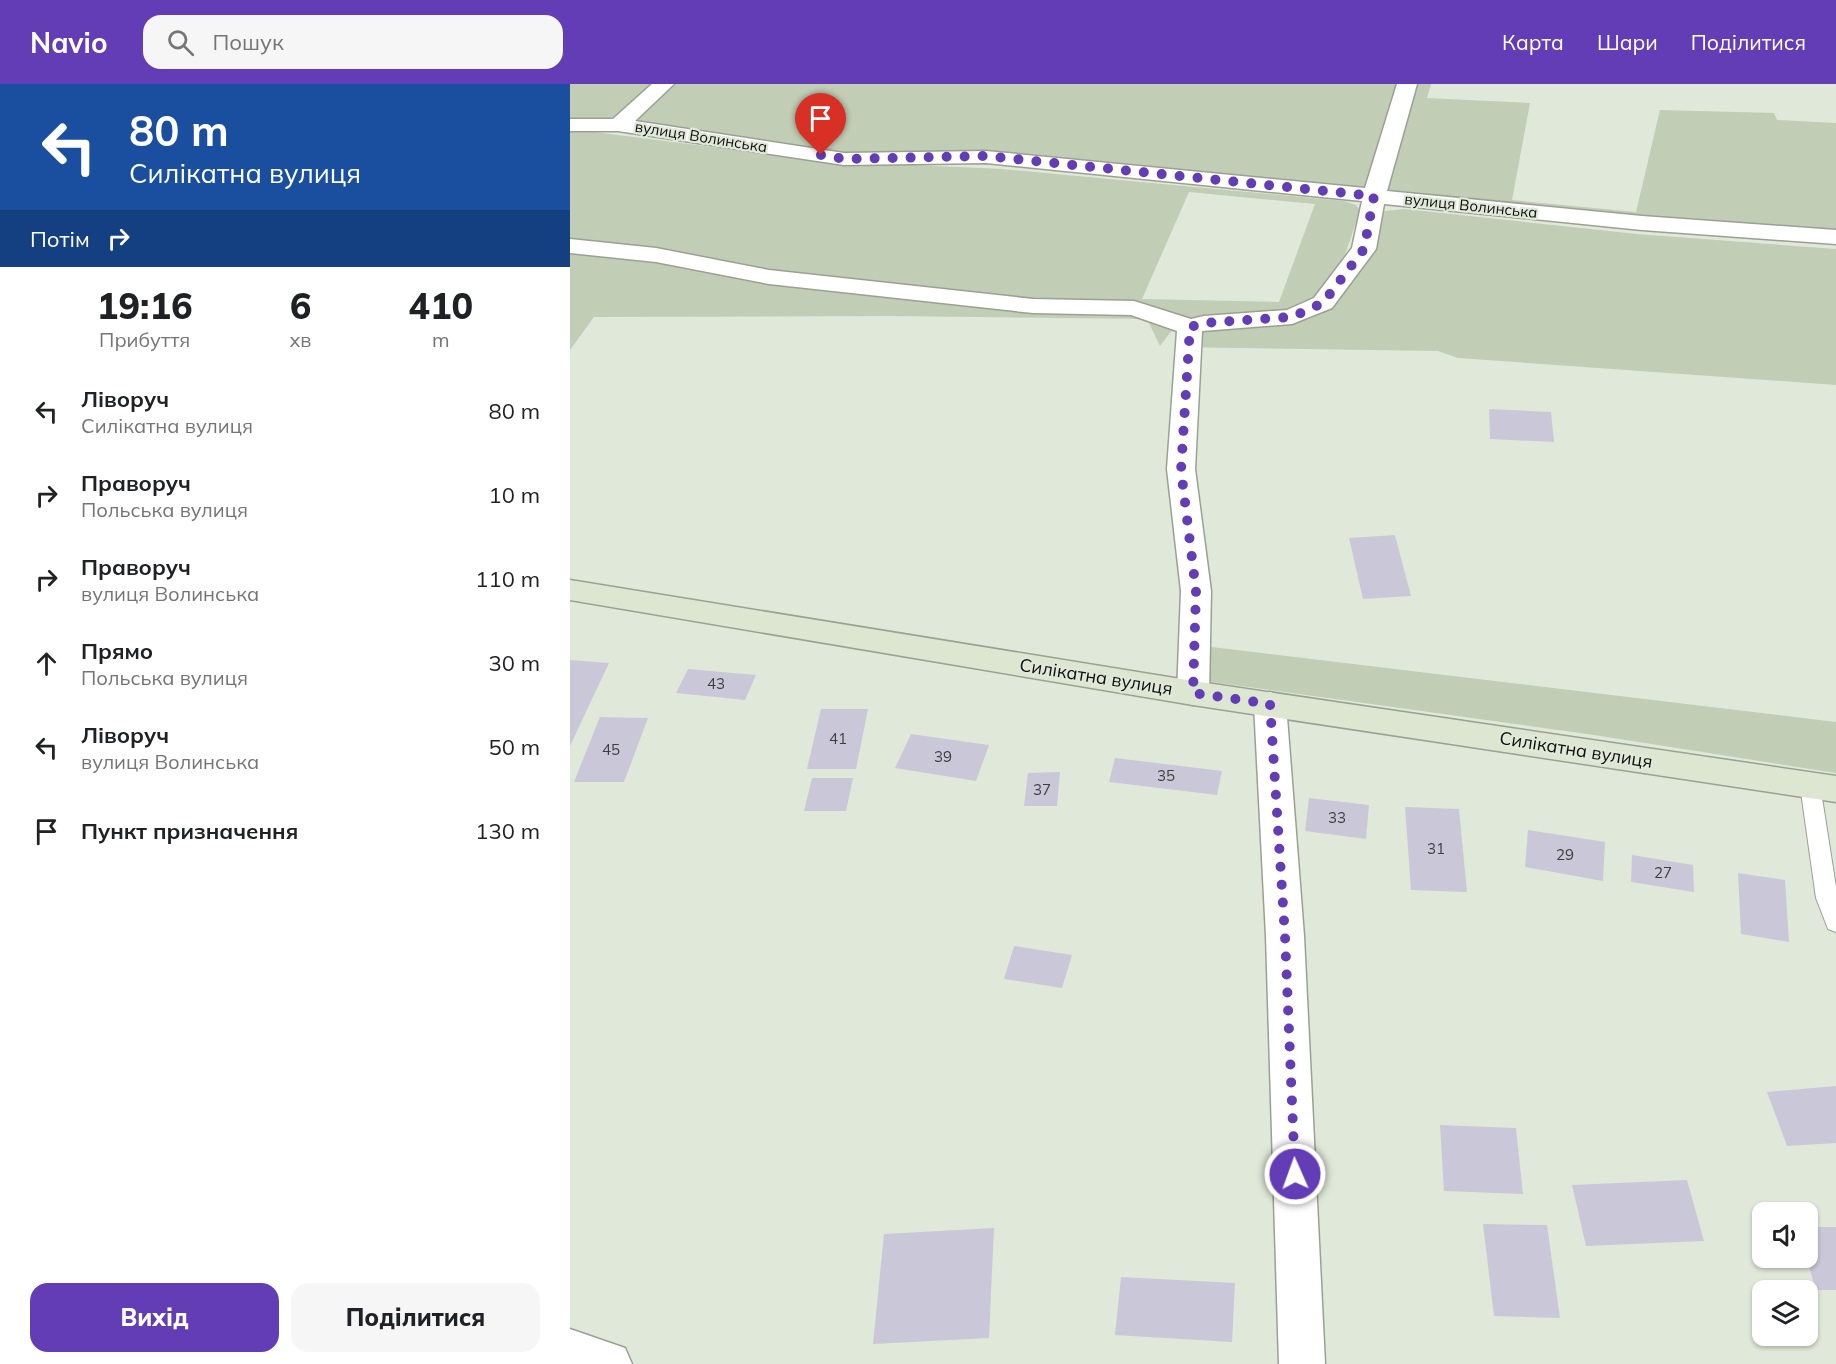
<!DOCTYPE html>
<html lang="uk">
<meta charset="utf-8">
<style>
body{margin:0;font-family:Mulish,sans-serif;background:#f6f6f6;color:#202124;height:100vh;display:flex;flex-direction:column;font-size:22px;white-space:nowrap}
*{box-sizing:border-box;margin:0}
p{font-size:20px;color:#757577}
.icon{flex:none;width:33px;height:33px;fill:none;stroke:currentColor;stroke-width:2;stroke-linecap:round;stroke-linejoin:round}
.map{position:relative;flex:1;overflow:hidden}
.drawer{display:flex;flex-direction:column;background:#fff;width:570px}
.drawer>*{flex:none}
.guide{background:#1a4fa0;color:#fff;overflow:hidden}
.controls{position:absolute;left:1182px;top:1118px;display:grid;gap:12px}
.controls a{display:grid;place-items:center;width:66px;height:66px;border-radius:12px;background:#fff;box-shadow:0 2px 4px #0004;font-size:30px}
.pin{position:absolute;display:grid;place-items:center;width:51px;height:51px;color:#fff;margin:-62px -26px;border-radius:50% 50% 50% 0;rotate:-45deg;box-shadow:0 0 6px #0007}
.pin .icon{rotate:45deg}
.me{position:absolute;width:66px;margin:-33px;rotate:358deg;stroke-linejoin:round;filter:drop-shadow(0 0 4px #0008)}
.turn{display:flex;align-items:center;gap:21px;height:126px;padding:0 30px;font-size:27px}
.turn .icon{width:78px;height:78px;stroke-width:2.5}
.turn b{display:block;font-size:42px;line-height:51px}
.then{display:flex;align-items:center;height:57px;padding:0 30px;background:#0003;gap:12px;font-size:22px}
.eta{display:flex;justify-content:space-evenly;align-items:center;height:102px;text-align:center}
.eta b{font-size:36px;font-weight:800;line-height:42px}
.primary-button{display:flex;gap:12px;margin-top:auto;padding:12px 30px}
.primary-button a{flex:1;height:69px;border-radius:18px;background:#633db5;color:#fff;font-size:24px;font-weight:800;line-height:69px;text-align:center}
.primary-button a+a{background:#f6f6f6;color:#202124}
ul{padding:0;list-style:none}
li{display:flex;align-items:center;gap:18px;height:84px;padding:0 30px}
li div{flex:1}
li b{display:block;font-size:22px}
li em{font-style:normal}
header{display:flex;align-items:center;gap:36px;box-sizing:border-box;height:84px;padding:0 30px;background:#633db5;color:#fff}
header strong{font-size:28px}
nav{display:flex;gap:33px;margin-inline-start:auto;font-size:21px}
.search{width:420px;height:54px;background:#f6f6f6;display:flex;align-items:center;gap:15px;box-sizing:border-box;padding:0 21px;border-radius:18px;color:#757577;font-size:22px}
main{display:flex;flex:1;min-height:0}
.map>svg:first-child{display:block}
</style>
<header>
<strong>Navio</strong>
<div class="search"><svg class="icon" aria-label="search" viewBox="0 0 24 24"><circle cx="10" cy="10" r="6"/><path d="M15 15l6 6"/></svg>Пошук</div>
<nav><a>Карта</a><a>Шари</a><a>Поділитися</a></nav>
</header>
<main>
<section class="drawer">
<div class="guide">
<div class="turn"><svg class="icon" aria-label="left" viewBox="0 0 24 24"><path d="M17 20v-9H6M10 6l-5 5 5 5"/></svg><div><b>80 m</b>Силікатна вулиця</div></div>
<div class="then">Потім<svg class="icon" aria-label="right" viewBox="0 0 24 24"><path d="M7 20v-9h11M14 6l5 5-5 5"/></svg></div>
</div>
<div class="eta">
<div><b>19:16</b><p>Прибуття</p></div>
<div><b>6</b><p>хв</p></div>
<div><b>410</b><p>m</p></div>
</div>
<ul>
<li><svg class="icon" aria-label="left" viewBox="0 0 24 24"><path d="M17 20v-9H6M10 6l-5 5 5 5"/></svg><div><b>Ліворуч</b><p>Силікатна вулиця</p></div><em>80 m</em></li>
<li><svg class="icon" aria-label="right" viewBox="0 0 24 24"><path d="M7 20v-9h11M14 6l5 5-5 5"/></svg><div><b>Праворуч</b><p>Польська вулиця</p></div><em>10 m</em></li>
<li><svg class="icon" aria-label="right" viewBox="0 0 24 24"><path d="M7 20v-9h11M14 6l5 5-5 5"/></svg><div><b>Праворуч</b><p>вулиця Волинська</p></div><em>110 m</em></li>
<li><svg class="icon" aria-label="ahead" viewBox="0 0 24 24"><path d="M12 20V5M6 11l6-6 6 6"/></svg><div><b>Прямо</b><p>Польська вулиця</p></div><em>30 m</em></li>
<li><svg class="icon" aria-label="left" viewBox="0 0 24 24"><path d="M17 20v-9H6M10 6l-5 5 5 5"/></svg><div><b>Ліворуч</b><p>вулиця Волинська</p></div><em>50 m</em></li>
<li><svg class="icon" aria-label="arrive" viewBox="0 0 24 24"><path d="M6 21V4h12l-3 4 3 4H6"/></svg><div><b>Пункт призначення</b></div><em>130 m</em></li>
</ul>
<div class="primary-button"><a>Вихід</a><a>Поділитися</a></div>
</section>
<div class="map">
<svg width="1266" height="1280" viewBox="0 0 1266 1280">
<rect width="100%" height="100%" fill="#e0e8d9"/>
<path fill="#c1cdb5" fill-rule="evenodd" d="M 0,0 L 831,0 L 799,105 L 382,76 L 322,76 L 0,40 Z
M 845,0 L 861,0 L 857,14 L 960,19 L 942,116 L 1066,128 L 1090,26 L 1204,29 L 1207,36 L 1266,39 L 1266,159 L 814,111 Z
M 0,45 L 254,77 L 432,85 L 774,117 L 786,121 L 790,126 C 783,146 769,196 754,210 C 724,236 643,239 603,245 L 590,262 L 577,235 L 320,232 L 24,233 L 0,266 ZM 619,108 L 745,120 L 709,218 L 572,215 Z
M 834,125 L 1067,150 L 1266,165 L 1266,301 L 888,274 L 868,267 L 609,263 L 624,245 C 667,242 722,247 759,222 L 808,131 L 815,127 Z
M 617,560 L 1266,638 L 1266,689 L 1024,651 L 642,598 L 617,591 Z"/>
<path fill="#cac8d8" d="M 919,325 L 981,328 L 984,358 L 920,355 Z
M 825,451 L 841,512 L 793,515 L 779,454 Z
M 0,576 L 39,579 L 0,662 Z
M 118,585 L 186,591 L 175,616 L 106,609 Z
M 251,625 L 298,625 L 286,685 L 237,685 Z
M 30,633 L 78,634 L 54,698 L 4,698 Z
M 341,650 L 419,661 L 406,697 L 325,684 Z
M 545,674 L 652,687 L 647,711 L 539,698 Z
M 490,688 L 487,722 L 454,722 L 458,689 Z
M 242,694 L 283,694 L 276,727 L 234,727 Z
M 739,714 L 799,721 L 796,755 L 735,747 Z
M 835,723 L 889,725 L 897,808 L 841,806 Z
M 958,746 L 1035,758 L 1033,797 L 955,783 Z
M 1062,771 L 1123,781 L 1124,808 L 1061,798 Z
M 1168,789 L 1215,796 L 1219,858 L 1171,850 Z
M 444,862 L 502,871 L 492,904 L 434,895 Z
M 1266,1002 L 1266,1059 L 1217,1062 L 1197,1008 Z
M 870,1041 L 946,1044 L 953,1110 L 874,1107 Z
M 1117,1096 L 1134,1157 L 1016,1162 L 1002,1101 Z
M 913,1140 L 977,1141 L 990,1234 L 924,1232 Z
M 1238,1143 L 1266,1143 L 1266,1206 L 1246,1206 L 1236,1173 Z
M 424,1144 L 419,1254 L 303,1260 L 314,1150 Z
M 551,1193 L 665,1199 L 662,1258 L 545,1251 Z"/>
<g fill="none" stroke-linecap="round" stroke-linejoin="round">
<defs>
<path id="lane" d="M 1240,693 L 1247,696 L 1250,701 L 1266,803 L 1266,848 L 1258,845 L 1246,814 L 1230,701 L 1233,696 Z"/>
<path id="street" d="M 82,0 L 104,0 L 65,37 L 274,69 L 416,67 L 795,104 L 827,0 L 847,0 L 817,107 L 1072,132 L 1266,146 L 1266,160 L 1072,146 L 814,120 L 806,165 L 762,224 L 722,240 L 632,247 L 625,385 L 641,507 L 639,609 L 634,617 L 623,621 L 612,617 L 607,609 L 611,507 L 597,385 L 607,247 L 561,231 L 463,229 L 199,200 L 86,178 L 0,169 L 0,155 L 86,164 L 199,186 L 463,215 L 564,217 L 621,235 L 634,232 L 717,226 L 744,214 L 782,164 L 792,117 L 416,79 L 274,81 L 48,47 L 0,47 L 0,35 L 43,35 Z
M 700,608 L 712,612 L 716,620 L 734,852 L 755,1280 L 709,1280 L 696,852 L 684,620 L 688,612 Z
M 0,1245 L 55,1264 L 62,1280 L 0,1280 Z"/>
<path id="secondary" d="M 0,496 L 623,597 L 1266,692 L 1266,718 L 623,621 L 0,516 Z"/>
</defs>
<use href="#lane" stroke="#9aa192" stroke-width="2"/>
<use href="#street" stroke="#9aa192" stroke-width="3"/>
<use href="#secondary" stroke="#9aa192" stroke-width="3"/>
<use href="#lane" fill="#fff" fill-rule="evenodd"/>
<use href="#street" fill="#fff" fill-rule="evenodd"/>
<use href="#secondary" fill="#dce6d1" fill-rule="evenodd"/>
</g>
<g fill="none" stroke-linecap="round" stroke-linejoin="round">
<path stroke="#633db5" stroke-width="10" stroke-dasharray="0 18" d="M 251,71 L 274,75 L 416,72 L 804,112 L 794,165 L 753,219 L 722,233 L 634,239 L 620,243 L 611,386 L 626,507 L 623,609 L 700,620 L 715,852 L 725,1090"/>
</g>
<g text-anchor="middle" stroke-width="4.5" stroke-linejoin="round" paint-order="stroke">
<g font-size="15" fill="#0e100b" stroke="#e0e8d9">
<text transform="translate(131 53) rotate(9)" y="5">вулиця Волинська</text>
<text transform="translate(901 122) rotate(6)" y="5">вулиця Волинська</text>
</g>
<g font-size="15" fill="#3d3e3e">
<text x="146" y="605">43</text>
<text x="268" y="660">41</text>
<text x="41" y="671">45</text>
<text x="373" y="678">39</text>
<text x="596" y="697">35</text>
<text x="472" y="711">37</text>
<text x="767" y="739">33</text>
<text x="866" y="770">31</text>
<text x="995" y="776">29</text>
<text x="1093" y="794">27</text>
</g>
<g font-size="18" fill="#0e100b" stroke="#e0e8d9">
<text transform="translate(526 593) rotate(9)" y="6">Силікатна вулиця</text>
<text transform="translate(1006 666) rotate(9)" y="6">Силікатна вулиця</text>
</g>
</g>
</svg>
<div class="controls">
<a><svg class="icon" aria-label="sound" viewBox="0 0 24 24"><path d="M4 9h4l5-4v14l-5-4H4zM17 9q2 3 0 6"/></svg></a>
<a><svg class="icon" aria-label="layers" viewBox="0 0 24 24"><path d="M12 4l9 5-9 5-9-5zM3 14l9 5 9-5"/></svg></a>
</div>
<div class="pin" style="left:251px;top:71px;background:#d93025"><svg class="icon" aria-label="arrive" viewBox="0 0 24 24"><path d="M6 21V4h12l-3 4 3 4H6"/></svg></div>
<svg class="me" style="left:725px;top:1090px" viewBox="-20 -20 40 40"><circle r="17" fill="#633db5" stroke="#fff" stroke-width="3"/><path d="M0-11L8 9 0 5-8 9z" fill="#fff"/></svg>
</div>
</main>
